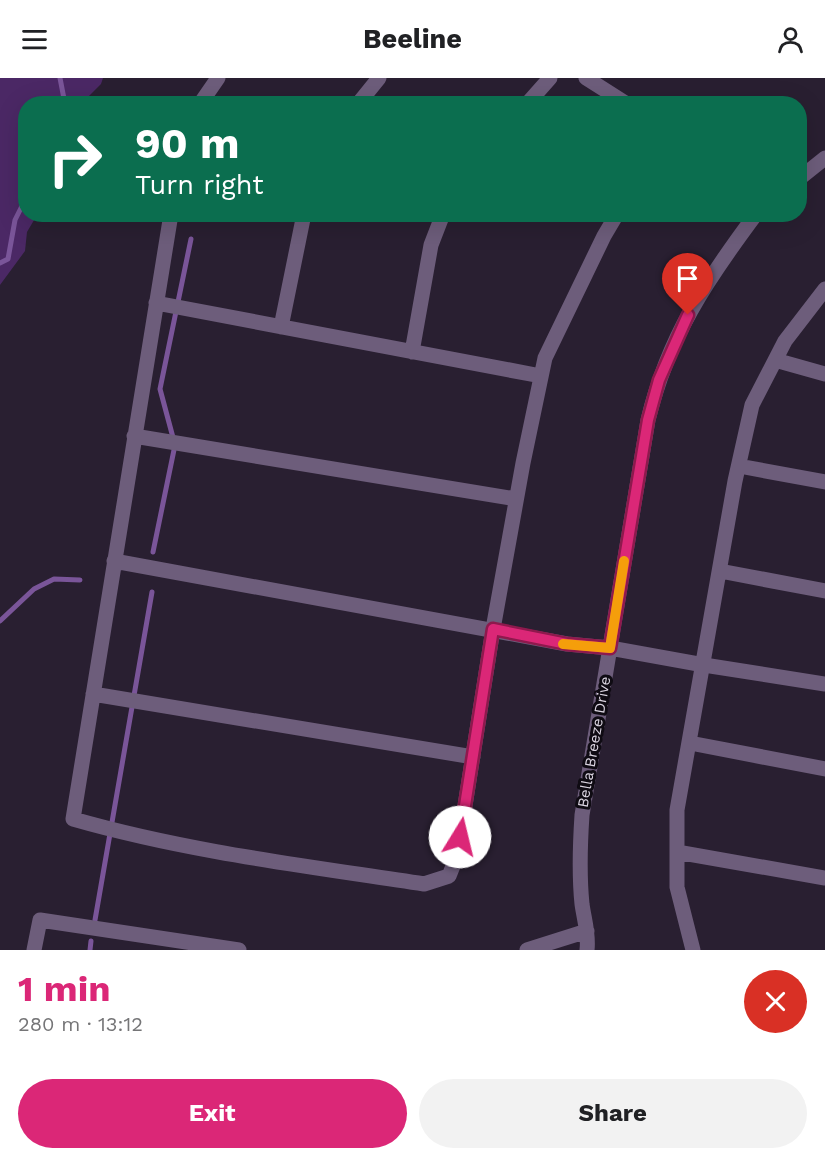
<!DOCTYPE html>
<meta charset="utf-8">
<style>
body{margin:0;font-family:"Work Sans",sans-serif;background:#f2f2f2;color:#202124;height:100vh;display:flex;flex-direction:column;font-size:22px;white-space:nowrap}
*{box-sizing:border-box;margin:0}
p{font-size:20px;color:#757577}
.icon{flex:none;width:33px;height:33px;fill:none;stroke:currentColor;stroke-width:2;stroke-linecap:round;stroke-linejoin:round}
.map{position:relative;height:872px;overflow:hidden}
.side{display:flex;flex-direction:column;background:#fff;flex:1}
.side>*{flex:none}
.banner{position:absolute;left:18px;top:18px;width:789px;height:126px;border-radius:24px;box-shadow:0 6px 24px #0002;background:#0b6e4f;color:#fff;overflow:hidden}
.pin{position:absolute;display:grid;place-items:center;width:51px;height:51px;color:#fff;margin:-62px -26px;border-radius:50% 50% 50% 0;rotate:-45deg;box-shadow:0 0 6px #0007}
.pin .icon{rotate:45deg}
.me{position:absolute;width:66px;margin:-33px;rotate:9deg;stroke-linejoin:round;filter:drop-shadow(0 0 4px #0008)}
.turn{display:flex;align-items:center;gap:21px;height:126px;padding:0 18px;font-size:27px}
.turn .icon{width:78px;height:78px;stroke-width:2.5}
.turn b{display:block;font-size:42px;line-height:51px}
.round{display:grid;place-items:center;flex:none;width:63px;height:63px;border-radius:32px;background:#f2f2f2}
.overview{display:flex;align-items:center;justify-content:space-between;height:102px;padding:0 18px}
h1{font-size:36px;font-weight:700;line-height:45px;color:#db2777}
.action{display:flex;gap:12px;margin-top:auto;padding:12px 18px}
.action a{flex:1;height:69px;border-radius:36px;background:#db2777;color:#fff;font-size:24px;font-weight:700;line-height:69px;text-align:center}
.action a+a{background:#f2f2f2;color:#202124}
header{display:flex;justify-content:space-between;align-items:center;height:78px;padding:0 18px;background:#fff;font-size:27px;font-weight:700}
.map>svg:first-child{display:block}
</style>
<header><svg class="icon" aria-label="menu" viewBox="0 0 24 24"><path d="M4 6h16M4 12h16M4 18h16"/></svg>Beeline<svg class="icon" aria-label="person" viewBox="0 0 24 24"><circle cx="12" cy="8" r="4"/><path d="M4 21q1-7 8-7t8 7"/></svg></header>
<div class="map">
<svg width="825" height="872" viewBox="0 0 825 872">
<rect width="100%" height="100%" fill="#291f31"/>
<path fill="#4b2865" d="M 0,0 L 103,0 L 101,6 L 82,25 L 26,26 L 26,136 L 37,137 L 27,154 L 25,173 L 0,207 Z"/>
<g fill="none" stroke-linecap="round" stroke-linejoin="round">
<path stroke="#7a5599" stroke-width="5" d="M 60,0 L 65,26
M 0,185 L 8,181 L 15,142 L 26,120
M 153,474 L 175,367 L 160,311 L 191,161
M 0,543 L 34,511 L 54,501 L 80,502
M 95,842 L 152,514
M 90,872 L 91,863"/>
<path stroke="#6d5d7b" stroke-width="15" d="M 586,0 L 627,26
M 200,26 L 218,0
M 358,26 L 379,0
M 527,26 L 550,0
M 800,100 L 825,80
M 171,136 L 73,741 C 188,774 307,788 424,806 L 449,798 L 457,778 L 493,551 L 523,385 L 545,280 L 604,158 L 617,136
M 156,225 L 541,298
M 281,249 L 304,136
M 412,274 L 431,167 L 443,136
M 775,282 L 825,296
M 134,358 L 516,421
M 739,388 L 825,404
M 114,483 L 567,566 L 610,570 L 704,587 L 825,606
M 720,493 L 825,513
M 93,616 L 473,679
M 690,665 L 825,691
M 677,774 L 825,800
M 34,872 L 40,842 L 239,872
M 527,872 L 587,853
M 587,872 C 589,856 584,841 582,826 C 579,797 580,767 582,737 L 648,342 C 668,259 706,203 756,136
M 693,872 L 677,809 L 677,732 L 735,403 L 752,327 L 785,263 L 825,211"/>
</g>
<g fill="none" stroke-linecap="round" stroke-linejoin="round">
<defs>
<path id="route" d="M 460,759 L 493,551 L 567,566 L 610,570 L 648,342 L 659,302 L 688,237"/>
</defs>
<use href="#route" stroke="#8e194d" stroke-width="15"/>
<use href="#route" stroke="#db2777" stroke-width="10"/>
<path stroke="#f59e0b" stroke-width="10" d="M 563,566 L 610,570 L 624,483"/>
</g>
<g text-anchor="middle" stroke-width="6" stroke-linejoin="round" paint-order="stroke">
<g font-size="15" fill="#dad4e0" stroke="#0f0b13">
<text transform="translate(594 664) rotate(-80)" y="5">Bella Breeze Drive</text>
</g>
</g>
</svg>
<div class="pin" style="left:688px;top:237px;background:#d93025"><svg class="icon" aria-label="arrive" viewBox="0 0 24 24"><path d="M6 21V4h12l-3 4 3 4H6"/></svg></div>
<svg class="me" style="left:460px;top:759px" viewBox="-20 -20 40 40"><circle r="19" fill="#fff"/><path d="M0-13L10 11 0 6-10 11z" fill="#db2777"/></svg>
<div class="banner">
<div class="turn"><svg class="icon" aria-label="right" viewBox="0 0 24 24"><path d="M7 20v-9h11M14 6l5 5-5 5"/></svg><div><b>90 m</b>Turn right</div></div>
</div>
</div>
<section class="side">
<div class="overview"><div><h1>1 min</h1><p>280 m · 13:12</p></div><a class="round" style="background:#d93025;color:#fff"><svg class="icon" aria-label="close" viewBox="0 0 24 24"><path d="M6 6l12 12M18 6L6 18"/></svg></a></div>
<div class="action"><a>Exit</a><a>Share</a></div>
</section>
